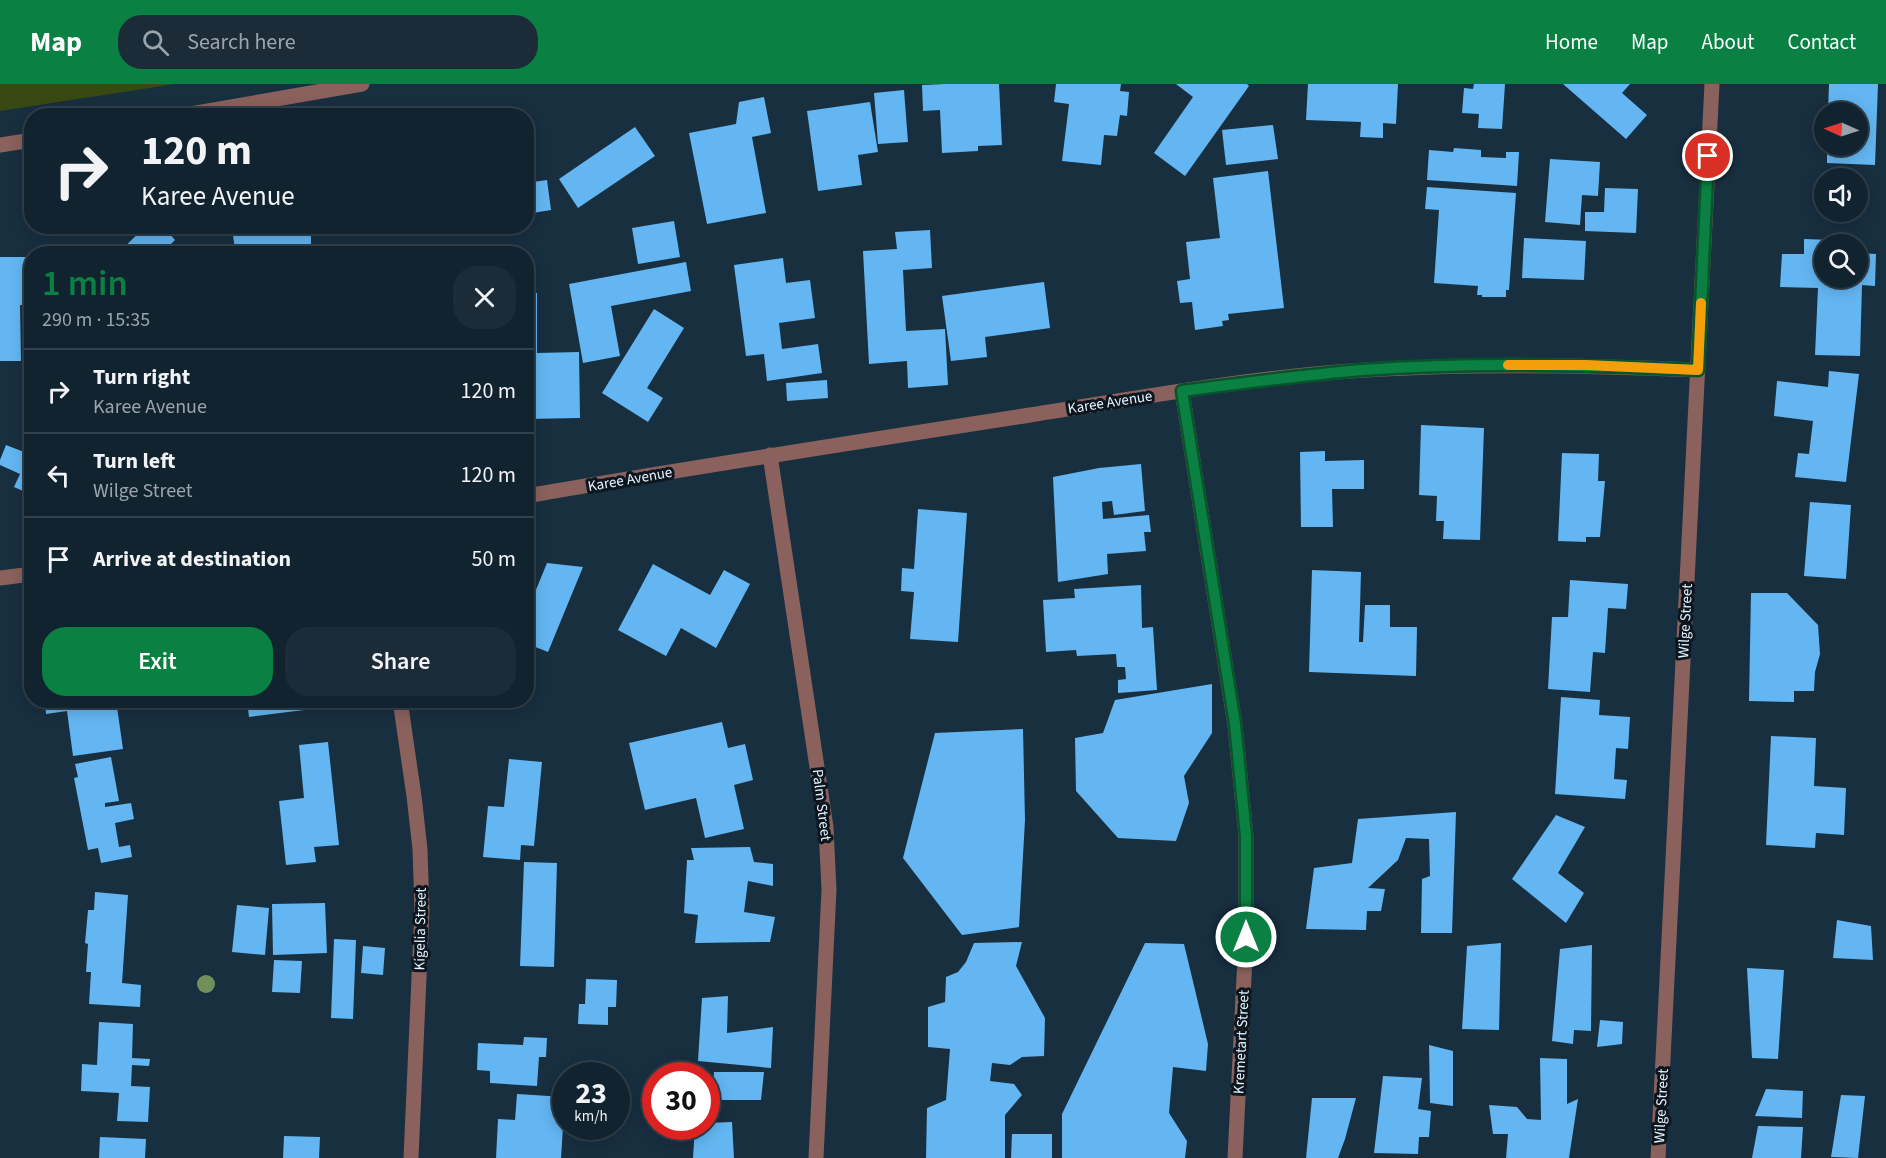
<!DOCTYPE html>
<meta charset="utf-8">
<style>
body{margin:0;font-family:"Source Sans 3",sans-serif;background:#1b2b38;color:#f1f3f6;height:100vh;display:flex;flex-direction:column;font-size:22px;white-space:nowrap}
*{box-sizing:border-box;margin:0}
p{font-size:20px;color:#9ca4ab}
.icon{flex:none;width:33px;height:33px;fill:none;stroke:currentColor;stroke-width:2;stroke-linecap:round;stroke-linejoin:round}
.map{position:relative;flex:1;overflow:hidden}
.drawer{position:absolute;left:24px;top:162px;width:510px;height:462px;display:flex;flex-direction:column;background:#122330;border-radius:24px;box-shadow:0 3px 15px #0003,0 0 0 2px #31404c}
.drawer>*{flex:none}
.top-card{position:absolute;left:24px;top:24px;width:510px;height:126px;border-radius:24px;box-shadow:0 3px 15px #0003,0 0 0 2px #31404c;background:#122330;color:#f1f3f6;overflow:hidden}
.needle{width:39px;rotate:273deg}
.tools{position:absolute;left:1814px;top:18px;display:grid;gap:12px}
.tools a{display:grid;place-items:center;width:54px;height:54px;border-radius:50%;background:#122330;box-shadow:0 3px 15px #0003,0 0 0 2px #31404c;font-size:30px}
.speed{position:absolute;left:552px;top:978px;display:flex;gap:12px;font-size:30px;font-weight:700;text-align:center}
.speed>*{display:grid;place-content:center;width:78px;height:78px;border-radius:50%;background:#122330;box-shadow:0 3px 15px #0003,0 0 0 2px #31404c;line-height:1}
.speed small{font-size:15px;font-weight:400}
.speed .limit{border:9px solid #d22;background:#fff;color:#111}
.pin{position:absolute;display:grid;place-items:center;width:51px;height:51px;color:#fff;margin:-26px;border:3px solid #fff;border-radius:50%;box-shadow:0 2px 6px #0007}
.me{position:absolute;width:66px;margin:-33px;rotate:0deg;stroke-linejoin:round;filter:drop-shadow(0 0 4px #0008)}
.turn{display:flex;align-items:center;gap:21px;height:126px;padding:0 18px;font-size:27px}
.turn .icon{width:78px;height:78px;stroke-width:2.5}
.turn b{display:block;font-size:42px;line-height:51px}
.round{display:grid;place-items:center;flex:none;width:63px;height:63px;border-radius:24px;background:#1b2b38}
.headline{display:flex;align-items:center;justify-content:space-between;height:102px;padding:0 18px}
h1{font-size:36px;font-weight:600;line-height:45px;color:#0b8043}
.primary-button{display:flex;gap:12px;margin-top:auto;padding:12px 18px}
.primary-button a{flex:1;height:69px;border-radius:24px;background:#0b8043;color:#fff;font-size:24px;font-weight:600;line-height:69px;text-align:center}
.primary-button a+a{background:#1b2b38;color:#f1f3f6}
ul{padding:0;list-style:none}
li{display:flex;align-items:center;gap:18px;height:84px;padding:0 18px;border-top:2px solid #31404c}
li div{flex:1}
li b{display:block;font-size:22px}
li em{font-style:normal}
header{display:flex;align-items:center;gap:36px;box-sizing:border-box;height:84px;padding:0 30px;background:#0b8043;color:#fff}
header strong{font-size:28px}
nav{display:flex;gap:33px;margin-inline-start:auto;font-size:21px}
.search{width:420px;height:54px;background:#1b2b38;display:flex;align-items:center;gap:15px;box-sizing:border-box;padding:0 21px;border-radius:24px;color:#9ca4ab;font-size:22px}
.map>svg:first-child{display:block}
</style>
<header>
<strong>Map</strong>
<div class="search"><svg class="icon" aria-label="search" viewBox="0 0 24 24"><circle cx="10" cy="10" r="6"/><path d="M15 15l6 6"/></svg>Search here</div>
<nav><a>Home</a><a>Map</a><a>About</a><a>Contact</a></nav>
</header>
<div class="map">
<svg width="1886" height="1074" viewBox="0 0 1886 1074">
<rect width="100%" height="100%" fill="#182f40"/>
<path fill="#394912" d="M 0,0 L 175,0 L 0,27 Z"/>
<path fill="#63b6f2" d="M 945,0 L 999,0 L 1002,61 L 978,62 L 978,67 L 942,69 L 940,26 L 923,27 L 922,1 Z
M 1056,0 L 1121,0 L 1120,7 L 1129,8 L 1127,32 L 1120,31 L 1117,52 L 1104,51 L 1101,81 L 1062,77 L 1069,20 L 1054,18 Z
M 1176,0 L 1247,0 L 1249,2 L 1185,92 L 1154,69 L 1193,13 Z
M 1308,0 L 1398,0 L 1396,40 L 1383,39 L 1383,54 L 1360,53 L 1361,38 L 1306,36 Z
M 1474,0 L 1505,0 L 1502,45 L 1478,44 L 1479,30 L 1462,29 L 1464,4 L 1473,5 Z
M 1563,0 L 1630,0 L 1622,9 L 1647,31 L 1626,55 Z
M 1829,0 L 1878,0 L 1875,81 L 1827,79 L 1827,62 L 1857,62 L 1857,28 L 1828,28 Z
M 904,6 L 908,58 L 878,60 L 874,9 Z
M 764,13 L 771,49 L 752,53 L 766,129 L 707,140 L 689,49 L 736,40 L 739,18 Z
M 870,18 L 878,68 L 858,71 L 862,101 L 818,107 L 807,27 Z
M 1273,41 L 1278,75 L 1226,81 L 1222,46 Z
M 635,43 L 655,72 L 578,124 L 559,95 Z
M 1454,64 L 1481,66 L 1481,73 L 1506,74 L 1506,68 L 1519,68 L 1517,102 L 1427,96 L 1429,66 L 1453,68 Z
M 1550,75 L 1600,78 L 1598,112 L 1582,111 L 1580,141 L 1545,138 Z
M 1268,87 L 1284,224 L 1228,230 L 1229,236 L 1222,237 L 1223,242 L 1195,246 L 1192,218 L 1180,219 L 1177,197 L 1190,195 L 1186,158 L 1220,154 L 1213,94 Z
M 547,96 L 551,126 L 526,130 L 526,99 Z
M 1427,103 L 1516,109 L 1509,206 L 1506,206 L 1506,213 L 1482,213 L 1482,211 L 1477,211 L 1478,202 L 1434,199 L 1439,126 L 1425,125 Z
M 1605,104 L 1638,105 L 1636,149 L 1585,147 L 1585,128 L 1604,128 Z
M 674,137 L 680,173 L 638,180 L 632,144 Z
M 146,142 L 163,142 L 175,156 L 161,170 L 117,170 Z
M 237,142 L 311,142 L 311,170 L 214,170 L 235,165 L 232,145 Z
M 930,146 L 932,184 L 903,186 L 906,247 L 945,245 L 948,301 L 908,304 L 907,277 L 869,280 L 863,167 L 897,165 L 895,148 Z
M 1524,154 L 1586,157 L 1584,196 L 1522,194 Z
M 1804,155 L 1859,157 L 1859,160 L 1824,160 L 1824,194 L 1857,194 L 1857,169 L 1876,170 L 1875,202 L 1862,201 L 1860,272 L 1815,271 L 1818,204 L 1780,203 L 1782,170 L 1804,170 Z
M 400,163 L 401,170 L 355,170 L 355,168 Z
M 0,173 L 32,173 L 32,221 L 20,221 L 21,277 L 0,277 Z
M 783,174 L 786,199 L 810,196 L 815,234 L 779,239 L 782,265 L 818,260 L 822,289 L 767,297 L 764,270 L 746,272 L 734,181 Z
M 686,178 L 691,207 L 611,222 L 620,272 L 583,279 L 569,200 Z
M 1044,198 L 1050,244 L 985,253 L 987,273 L 951,277 L 942,212 Z
M 526,209 L 537,209 L 537,269 L 579,268 L 580,334 L 526,335 Z
M 654,225 L 684,244 L 647,304 L 663,314 L 648,338 L 602,309 Z
M 1829,287 L 1859,290 L 1846,398 L 1795,393 L 1798,369 L 1809,370 L 1813,337 L 1774,332 L 1777,297 L 1828,303 Z
M 827,296 L 828,314 L 787,317 L 786,299 Z
M 1421,341 L 1484,344 L 1480,456 L 1443,455 L 1444,437 L 1436,437 L 1437,412 L 1419,411 Z
M 32,352 L 32,411 L 14,403 L 20,390 L 0,381 L 0,376 L 6,361 L 24,368 Z
M 1325,367 L 1325,377 L 1364,376 L 1364,405 L 1332,405 L 1333,443 L 1301,443 L 1300,368 Z
M 1562,369 L 1599,370 L 1598,397 L 1605,397 L 1600,453 L 1586,453 L 1586,458 L 1558,457 Z
M 1141,380 L 1145,427 L 1114,431 L 1112,417 L 1102,418 L 1103,435 L 1149,431 L 1151,448 L 1144,448 L 1146,467 L 1107,470 L 1108,490 L 1058,498 L 1053,393 L 1099,384 Z
M 1810,418 L 1851,421 L 1846,495 L 1804,492 Z
M 918,425 L 967,429 L 958,558 L 910,555 L 914,508 L 901,507 L 902,484 L 914,485 Z
M 547,479 L 583,483 L 548,568 L 533,562 L 526,578 L 526,530 Z
M 653,480 L 710,511 L 724,486 L 750,500 L 716,564 L 681,544 L 666,572 L 618,546 Z
M 1312,486 L 1361,488 L 1359,558 L 1363,558 L 1365,521 L 1390,521 L 1390,543 L 1417,543 L 1416,592 L 1309,588 Z
M 1570,496 L 1628,500 L 1626,525 L 1608,524 L 1605,569 L 1593,568 L 1590,608 L 1548,605 L 1552,533 L 1568,533 Z
M 1141,501 L 1142,544 L 1153,543 L 1157,606 L 1118,609 L 1118,596 L 1126,595 L 1125,583 L 1117,583 L 1116,570 L 1077,572 L 1076,566 L 1046,568 L 1043,516 L 1075,514 L 1074,505 Z
M 1751,509 L 1787,509 L 1818,541 L 1820,570 L 1815,588 L 1814,607 L 1794,607 L 1794,618 L 1749,617 Z
M 1212,600 L 1212,649 L 1184,692 L 1189,719 L 1176,757 L 1118,754 L 1076,707 L 1075,654 L 1103,649 L 1115,616 Z
M 1561,613 L 1600,616 L 1599,631 L 1630,633 L 1628,665 L 1616,664 L 1614,695 L 1627,696 L 1625,715 L 1555,710 Z
M 45,616 L 116,616 L 123,665 L 73,672 L 67,627 L 46,630 Z
M 247,616 L 311,616 L 312,625 L 249,633 Z
M 722,638 L 728,664 L 745,660 L 753,696 L 734,701 L 744,745 L 705,754 L 696,714 L 645,726 L 629,659 Z
M 1023,645 L 1025,736 L 1019,843 L 962,851 L 903,774 L 935,649 Z
M 1771,652 L 1816,654 L 1814,702 L 1846,704 L 1844,751 L 1816,749 L 1815,764 L 1766,761 Z
M 328,658 L 339,761 L 314,763 L 316,778 L 286,781 L 279,717 L 304,714 L 299,661 Z
M 111,673 L 119,717 L 105,719 L 105,723 L 131,719 L 134,735 L 115,739 L 119,763 L 130,761 L 132,773 L 101,779 L 98,764 L 88,766 L 74,694 L 78,693 L 75,680 Z
M 509,675 L 542,678 L 534,762 L 521,761 L 520,776 L 483,773 L 488,722 L 504,723 Z
M 1456,728 L 1452,849 L 1421,849 L 1422,795 L 1430,792 L 1429,755 L 1406,754 L 1398,776 L 1368,804 L 1385,805 L 1381,827 L 1367,827 L 1366,846 L 1306,845 L 1314,784 L 1352,779 L 1358,735 Z
M 1556,731 L 1585,743 L 1558,789 L 1584,809 L 1566,839 L 1512,795 Z
M 750,763 L 754,778 L 773,780 L 773,802 L 748,797 L 744,828 L 775,833 L 770,858 L 695,859 L 698,831 L 684,829 L 687,776 L 694,776 L 691,764 Z
M 524,778 L 557,779 L 554,883 L 520,882 Z
M 95,808 L 128,811 L 122,899 L 141,901 L 140,923 L 89,920 L 91,888 L 86,888 L 88,860 L 85,859 L 88,826 L 94,826 Z
M 325,819 L 327,869 L 273,871 L 272,820 Z
M 237,821 L 269,824 L 265,871 L 232,868 Z
M 1837,836 L 1871,842 L 1873,876 L 1833,874 Z
M 334,855 L 356,856 L 353,935 L 331,934 Z
M 1022,858 L 1016,882 L 1045,934 L 1044,972 L 1022,973 L 1010,981 L 992,979 L 990,997 L 1014,1000 L 1022,1011 L 1005,1031 L 1005,1074 L 926,1074 L 927,1024 L 946,1016 L 950,965 L 928,963 L 928,923 L 945,918 L 946,893 L 958,888 L 966,878 L 974,859 Z
M 1145,859 L 1184,860 L 1208,960 L 1206,987 L 1173,983 L 1169,1029 L 1187,1057 L 1185,1074 L 1062,1074 L 1062,1030 Z
M 1501,859 L 1499,946 L 1462,945 L 1467,862 Z
M 1592,861 L 1591,947 L 1574,946 L 1573,960 L 1552,957 L 1560,865 Z
M 363,862 L 385,864 L 383,891 L 361,889 Z
M 274,876 L 302,877 L 300,909 L 272,908 Z
M 1747,884 L 1784,886 L 1778,975 L 1752,974 Z
M 586,895 L 617,896 L 616,923 L 608,923 L 608,941 L 578,940 L 579,920 L 585,920 Z
M 728,912 L 727,949 L 773,943 L 771,984 L 698,977 L 702,914 Z
M 1600,936 L 1623,938 L 1622,960 L 1597,963 Z
M 99,938 L 133,940 L 132,974 L 150,975 L 149,982 L 132,981 L 131,1002 L 150,1003 L 148,1038 L 117,1037 L 119,1009 L 81,1007 L 82,980 L 97,981 Z
M 524,953 L 547,954 L 546,973 L 539,973 L 537,1002 L 490,999 L 490,987 L 477,986 L 478,959 L 523,961 Z
M 1429,961 L 1453,967 L 1453,1022 L 1430,1019 Z
M 1540,974 L 1567,975 L 1567,1020 L 1578,1015 L 1569,1074 L 1506,1074 L 1508,1050 L 1493,1050 L 1489,1021 L 1517,1023 L 1527,1035 L 1541,1036 Z
M 714,988 L 764,988 L 761,1016 L 712,1016 Z
M 1383,992 L 1422,994 L 1418,1025 L 1431,1027 L 1429,1053 L 1419,1053 L 1418,1070 L 1374,1069 Z
M 1766,1005 L 1803,1007 L 1802,1034 L 1755,1032 Z
M 517,1010 L 565,1013 L 561,1074 L 496,1074 L 498,1035 L 515,1036 Z
M 1841,1011 L 1865,1012 L 1858,1074 L 1831,1073 Z
M 1312,1014 L 1356,1014 L 1345,1055 L 1338,1074 L 1306,1074 Z
M 732,1038 L 734,1074 L 693,1074 L 695,1042 L 706,1042 L 706,1039 Z
M 1758,1042 L 1803,1043 L 1801,1074 L 1752,1074 Z
M 1012,1050 L 1052,1050 L 1052,1074 L 1011,1074 Z
M 284,1052 L 320,1053 L 319,1074 L 283,1074 Z
M 100,1053 L 146,1055 L 145,1074 L 99,1074 Z"/>
<g fill="none" stroke-linecap="round" stroke-linejoin="round">
<path stroke="#8a615c" stroke-width="15" d="M 179,32 L 362,0
M 0,61 L 32,56
M 1182,307 L 1235,641 L 1246,752 L 1246,853 L 1235,1074
M 770,371 L 826,743 L 829,806 L 816,1074
M 526,412 C 694,383 862,357 1030,331 C 1142,313 1253,293 1366,286 C 1477,279 1587,281 1698,286
M 0,494 L 32,490
M 400,616 L 414,712 L 420,765 L 422,826 L 411,1074
M 1658,1074 L 1712,0"/>
</g>
<circle fill="#719059" cx="206" cy="900" r="9"/>
<g fill="none" stroke-linecap="round" stroke-linejoin="round">
<defs>
<path id="route" d="M 1246,853 L 1246,752 L 1235,640 L 1182,307 C 1242,299 1302,291 1362,286 C 1474,278 1586,281 1698,286 L 1708,72"/>
</defs>
<use href="#route" stroke="#07532c" stroke-width="15"/>
<use href="#route" stroke="#0b8043" stroke-width="10"/>
<path stroke="#f59e0b" stroke-width="10" d="M 1508,281 L 1586,281 L 1698,286 L 1701,219"/>
</g>
<g text-anchor="middle" stroke-width="6" stroke-linejoin="round" paint-order="stroke">
<g font-size="15" fill="#e5f3fe" stroke="#0c161e">
<text transform="translate(1110 318) rotate(-9)" y="5">Karee Avenue</text>
<text transform="translate(630 395) rotate(-10)" y="5">Karee Avenue</text>
<text transform="translate(1685 537) rotate(-87)" y="5">Wilge Street</text>
<text transform="translate(822 721) rotate(83)" y="5">Palm Street</text>
<text transform="translate(420 845) rotate(-89)" y="5">Kigelia Street</text>
<text transform="translate(1241 958) rotate(-87)" y="5">Kremetart Street</text>
<text transform="translate(1661 1022) rotate(-87)" y="5">Wilge Street</text>
</g>
</g>
</svg>
<div class="tools">
<a><svg class="needle" viewBox="-14 -14 28 28"><path d="M0-13l5 13h-10z" fill="#e53935"/><path d="M0 13l5-13h-10z" fill="#9ca4ab"/></svg></a>
<a><svg class="icon" aria-label="sound" viewBox="0 0 24 24"><path d="M4 9h4l5-4v14l-5-4H4zM17 9q2 3 0 6"/></svg></a>
<a><svg class="icon" aria-label="search" viewBox="0 0 24 24"><circle cx="10" cy="10" r="6"/><path d="M15 15l6 6"/></svg></a>
</div>
<div class="speed"><div>23<small>km/h</small></div><div class="limit">30</div></div>
<div class="pin" style="left:1708px;top:72px;background:#d93025"><svg class="icon" aria-label="arrive" viewBox="0 0 24 24"><path d="M6 21V4h12l-3 4 3 4H6"/></svg></div>
<svg class="me" style="left:1246px;top:853px" viewBox="-20 -20 40 40"><circle r="17" fill="#0b8043" stroke="#fff" stroke-width="3"/><path d="M0-11L8 9 0 5-8 9z" fill="#fff"/></svg>
<div class="top-card">
<div class="turn"><svg class="icon" aria-label="right" viewBox="0 0 24 24"><path d="M7 20v-9h11M14 6l5 5-5 5"/></svg><div><b>120 m</b>Karee Avenue</div></div>
</div>
<section class="drawer">
<div class="headline"><div><h1>1 min</h1><p>290 m · 15:35</p></div><a class="round"><svg class="icon" aria-label="close" viewBox="0 0 24 24"><path d="M6 6l12 12M18 6L6 18"/></svg></a></div>
<ul>
<li><svg class="icon" aria-label="right" viewBox="0 0 24 24"><path d="M7 20v-9h11M14 6l5 5-5 5"/></svg><div><b>Turn right</b><p>Karee Avenue</p></div><em>120 m</em></li>
<li><svg class="icon" aria-label="left" viewBox="0 0 24 24"><path d="M17 20v-9H6M10 6l-5 5 5 5"/></svg><div><b>Turn left</b><p>Wilge Street</p></div><em>120 m</em></li>
<li><svg class="icon" aria-label="arrive" viewBox="0 0 24 24"><path d="M6 21V4h12l-3 4 3 4H6"/></svg><div><b>Arrive at destination</b></div><em>50 m</em></li>
</ul>
<div class="primary-button"><a>Exit</a><a>Share</a></div>
</section>
</div>
